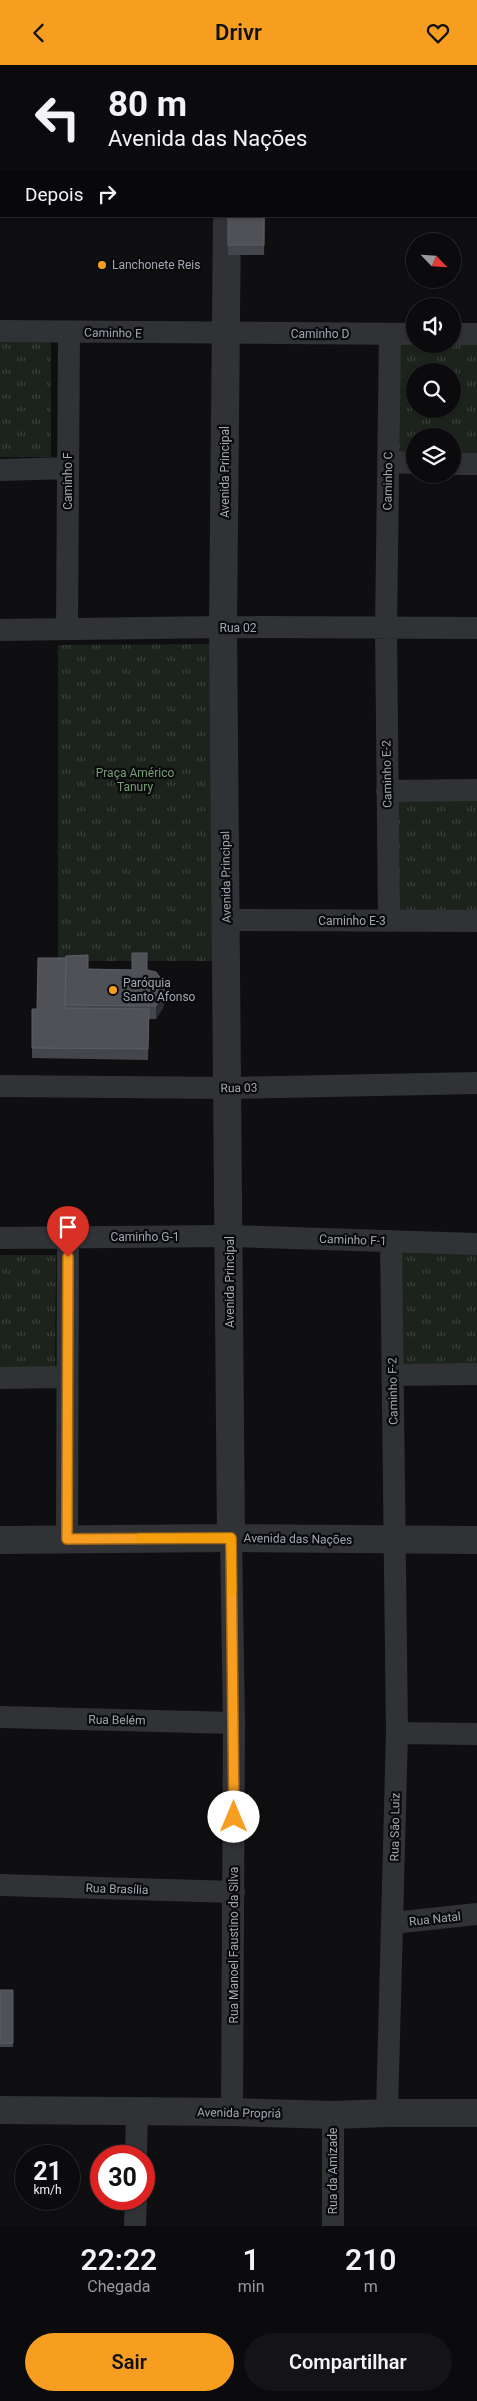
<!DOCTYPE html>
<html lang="pt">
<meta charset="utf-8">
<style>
body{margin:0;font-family:Roboto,sans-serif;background:#141416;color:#f1f3f6;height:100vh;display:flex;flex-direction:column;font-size:19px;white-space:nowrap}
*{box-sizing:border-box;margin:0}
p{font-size:16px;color:#9a9b9d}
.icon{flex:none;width:28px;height:28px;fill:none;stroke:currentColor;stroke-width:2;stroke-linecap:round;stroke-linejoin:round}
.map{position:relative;height:2161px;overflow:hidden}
.panel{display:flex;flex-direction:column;background:#0b0b0d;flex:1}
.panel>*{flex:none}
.top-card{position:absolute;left:0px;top:0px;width:478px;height:152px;box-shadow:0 1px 4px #0004,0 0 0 1px #2b2b2e;background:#0b0b0d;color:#f1f3f6;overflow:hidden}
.needle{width:32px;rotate:115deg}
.buttons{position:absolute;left:406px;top:168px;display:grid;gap:10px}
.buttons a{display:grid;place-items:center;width:55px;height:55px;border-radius:50%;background:#0b0b0d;box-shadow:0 1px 4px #0004,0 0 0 1px #2b2b2e;font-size:25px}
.speed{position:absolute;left:15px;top:2080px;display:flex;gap:10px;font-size:25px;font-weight:700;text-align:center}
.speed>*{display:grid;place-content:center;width:65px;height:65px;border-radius:50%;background:#0b0b0d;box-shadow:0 1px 4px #0004,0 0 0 1px #2b2b2e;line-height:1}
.speed small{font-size:12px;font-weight:400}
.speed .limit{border:8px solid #d22;background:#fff;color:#111}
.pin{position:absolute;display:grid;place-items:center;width:42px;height:42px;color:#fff;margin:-51px -21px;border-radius:50% 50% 50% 0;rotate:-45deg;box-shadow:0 0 5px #0007}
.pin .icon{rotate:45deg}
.me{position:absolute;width:55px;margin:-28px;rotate:0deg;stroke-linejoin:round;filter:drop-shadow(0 0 4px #0008)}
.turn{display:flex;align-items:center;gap:18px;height:105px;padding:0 25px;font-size:22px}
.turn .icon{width:65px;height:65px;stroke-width:2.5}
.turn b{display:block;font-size:35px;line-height:42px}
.then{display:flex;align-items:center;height:48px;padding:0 25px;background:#0003;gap:10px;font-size:19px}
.eta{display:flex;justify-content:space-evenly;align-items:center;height:85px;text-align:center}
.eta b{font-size:30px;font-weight:600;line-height:35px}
.primary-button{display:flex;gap:10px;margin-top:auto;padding:10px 25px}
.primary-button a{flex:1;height:58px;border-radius:30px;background:#f79e21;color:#111;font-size:20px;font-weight:600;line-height:58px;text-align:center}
.primary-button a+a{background:#141416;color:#f1f3f6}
header{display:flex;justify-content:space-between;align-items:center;height:65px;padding:0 25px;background:#f79e21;color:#111;font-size:22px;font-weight:600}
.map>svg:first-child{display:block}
</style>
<header><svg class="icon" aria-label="back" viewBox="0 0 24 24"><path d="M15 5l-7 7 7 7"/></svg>Drivr<svg class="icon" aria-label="heart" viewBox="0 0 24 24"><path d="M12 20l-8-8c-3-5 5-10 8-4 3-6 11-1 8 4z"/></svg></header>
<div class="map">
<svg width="477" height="2161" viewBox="0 0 477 2161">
<defs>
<pattern id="grass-tufts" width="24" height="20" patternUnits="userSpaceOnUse" patternTransform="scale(1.25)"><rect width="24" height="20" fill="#1c231c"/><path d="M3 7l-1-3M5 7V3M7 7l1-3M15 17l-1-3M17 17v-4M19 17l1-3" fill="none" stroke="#3a403b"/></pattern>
</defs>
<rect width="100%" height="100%" fill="#0f0f11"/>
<path fill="url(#grass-tufts)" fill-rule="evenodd" d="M 0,274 L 51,274 L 51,392 L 0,392 Z
M 393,276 L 415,279 L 477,277 L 477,388 L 453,388 L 452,371 L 415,371 L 415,388 L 391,388 ZM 415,306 L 452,306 L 452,344 L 415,344 Z
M 212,579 L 213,896 L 58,896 L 58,580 Z
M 477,728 L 477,848 L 397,848 L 396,729 Z
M 399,1185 L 477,1185 L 477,1307 L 397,1306 Z
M 0,1190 L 56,1190 L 55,1308 L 0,1307 Z"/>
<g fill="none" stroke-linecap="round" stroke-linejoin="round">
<path stroke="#303236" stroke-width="22" d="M 0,101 L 1,101
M 476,101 L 477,101
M 0,266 L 415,269
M 452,269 L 477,269
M 388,397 L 415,398
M 452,399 L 477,399
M 0,405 L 68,403
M 67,564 L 69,267
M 0,565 L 223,562 L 477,563
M 387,726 L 477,725
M 227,855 L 477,856
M 389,856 L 386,563 L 390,269
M 0,1021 L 229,1023 L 477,1018
M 0,1173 L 230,1171 L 477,1179
M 393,1310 L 477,1309
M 0,1313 L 67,1312
M 231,1473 L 234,1658 L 232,2047
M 67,1474 L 68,1173
M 0,1652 L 234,1658
M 397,1668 L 477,1669
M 0,1820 L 234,1827
M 393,1858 L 477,1849
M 387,2048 L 397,1668 L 391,1176
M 333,2050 L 333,2161
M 136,2091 L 137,2048
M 135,2161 L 136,2134"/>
<path stroke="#303236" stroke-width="28" d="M 208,0 L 208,1
M 248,1 L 249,0
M 227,151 L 223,562 L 231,1473
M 0,1475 L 231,1473 L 477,1475
M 0,2045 L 232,2047 L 333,2050 L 387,2048 L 477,2048"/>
</g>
<path fill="#45464c" d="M 477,0 L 477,74 L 476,74 L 476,1 Z
M 228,151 L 265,151 L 264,190 L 228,190 Z
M 88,904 L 147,905 L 165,931 L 163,943 L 156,954 L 149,954 L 148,995 L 32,993 L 32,944 L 37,944 Z
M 0,1925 L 13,1925 L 13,1982 L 0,1982 Z"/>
<path fill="#2b2c30" d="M 165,919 L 165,931 L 163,943 L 156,954 L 156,941 Z"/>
<path fill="#4f5157" stroke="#5b5e65" d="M 297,0 L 388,0 L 388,1 L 297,1 Z
M 388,0 L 477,0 L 477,61 L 476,61 L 476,1 L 388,1 Z
M 228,151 L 264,151 L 264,180 L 228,180 Z
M 132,888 L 147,888 L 147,905 L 156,907 L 165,919 L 163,930 L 156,941 L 65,940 L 66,891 L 88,890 L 88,904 L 132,905 Z
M 38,893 L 66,893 L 65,943 L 149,944 L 148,984 L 32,983 L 32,944 L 37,944 Z
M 0,1925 L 13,1925 L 13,1978 L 0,1978 Z"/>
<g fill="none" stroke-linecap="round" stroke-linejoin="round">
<defs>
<path id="route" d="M 68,1192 L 67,1474 L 231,1473 L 234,1752"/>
</defs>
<use href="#route" stroke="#a16715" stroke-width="12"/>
<use href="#route" stroke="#f79e21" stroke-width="9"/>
<path stroke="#f59e0b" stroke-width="9" d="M 139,1473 L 231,1473 L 232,1526"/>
</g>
<g fill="#f79e21" stroke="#0a0a0c" stroke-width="2">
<circle cx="102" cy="200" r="5"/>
<circle cx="113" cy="925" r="5"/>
</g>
<g text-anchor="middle" stroke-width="4.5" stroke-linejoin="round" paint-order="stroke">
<g font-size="12" fill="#a0a7b2" stroke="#0a0a0c" text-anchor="start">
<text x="112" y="204">Lanchonete Reis</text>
<text x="123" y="922">Paróquia<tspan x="123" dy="14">Santo Afonso</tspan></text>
</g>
<g font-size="12" fill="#a0a7b2" stroke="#0a0a0c">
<text transform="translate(113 268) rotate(1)" y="4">Caminho E</text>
<text x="320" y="273">Caminho D</text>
<text transform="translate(225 407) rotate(-90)" y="4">Avenida Principal</text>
<text transform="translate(68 416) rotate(-90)" y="4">Caminho F</text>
<text transform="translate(388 416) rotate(-89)" y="4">Caminho C</text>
<text x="238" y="567">Rua 02</text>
<text transform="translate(387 709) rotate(-91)" y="4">Caminho E-2</text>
<text transform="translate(226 812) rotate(-91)" y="4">Avenida Principal</text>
<text x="352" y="860">Caminho E-3</text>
<text transform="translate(239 1023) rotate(-1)" y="4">Rua 03</text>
<text x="145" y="1176">Caminho G-1</text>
<text transform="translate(353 1175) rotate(2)" y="4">Caminho F-1</text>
<text transform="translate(230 1217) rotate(-90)" y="4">Avenida Principal</text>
<text transform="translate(393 1326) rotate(-91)" y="4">Caminho F-2</text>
<text transform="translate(298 1474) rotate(1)" y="4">Avenida das Nações</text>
<text transform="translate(117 1655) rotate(1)" y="4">Rua Belém</text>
<text transform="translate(395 1762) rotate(-89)" y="4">Rua São Luiz</text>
<text transform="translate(117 1824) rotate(2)" y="4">Rua Brasília</text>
<text transform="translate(435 1854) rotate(-6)" y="4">Rua Natal</text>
<text transform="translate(234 1880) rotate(-90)" y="4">Rua Manoel Faustino da Silva</text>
<text transform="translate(239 2048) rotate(1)" y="4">Avenida Propriá</text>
<text transform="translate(333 2106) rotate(-90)" y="4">Rua da Amizade</text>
</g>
<g font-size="12" fill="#769e76" stroke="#0a0a0c">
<text x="135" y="712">Praça Américo<tspan x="135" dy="14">Tanury</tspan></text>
</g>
</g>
</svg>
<div class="buttons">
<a><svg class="needle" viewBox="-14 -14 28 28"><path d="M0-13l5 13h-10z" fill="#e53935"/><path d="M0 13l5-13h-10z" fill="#9a9b9d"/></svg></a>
<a><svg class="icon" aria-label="sound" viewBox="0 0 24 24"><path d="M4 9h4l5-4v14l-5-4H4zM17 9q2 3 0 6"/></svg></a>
<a><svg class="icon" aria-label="search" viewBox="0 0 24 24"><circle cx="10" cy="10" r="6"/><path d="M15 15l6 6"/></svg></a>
<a><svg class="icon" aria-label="layers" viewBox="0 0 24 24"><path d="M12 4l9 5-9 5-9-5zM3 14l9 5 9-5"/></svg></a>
</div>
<div class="speed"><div>21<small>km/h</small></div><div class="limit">30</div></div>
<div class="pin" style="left:68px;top:1192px;background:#d93025"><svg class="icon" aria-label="arrive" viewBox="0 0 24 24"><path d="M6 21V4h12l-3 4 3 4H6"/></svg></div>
<svg class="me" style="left:234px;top:1752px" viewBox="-20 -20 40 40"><circle r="19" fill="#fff"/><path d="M0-13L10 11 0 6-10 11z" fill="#f79e21"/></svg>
<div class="top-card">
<div class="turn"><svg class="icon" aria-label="left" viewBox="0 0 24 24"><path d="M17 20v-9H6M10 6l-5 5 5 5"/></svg><div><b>80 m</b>Avenida das Nações</div></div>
<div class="then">Depois<svg class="icon" aria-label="right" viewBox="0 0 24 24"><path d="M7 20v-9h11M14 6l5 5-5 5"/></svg></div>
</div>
</div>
<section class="panel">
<div class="eta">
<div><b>22:22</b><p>Chegada</p></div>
<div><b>1</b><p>min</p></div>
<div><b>210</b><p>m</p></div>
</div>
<div class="primary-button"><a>Sair</a><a>Compartilhar</a></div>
</section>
